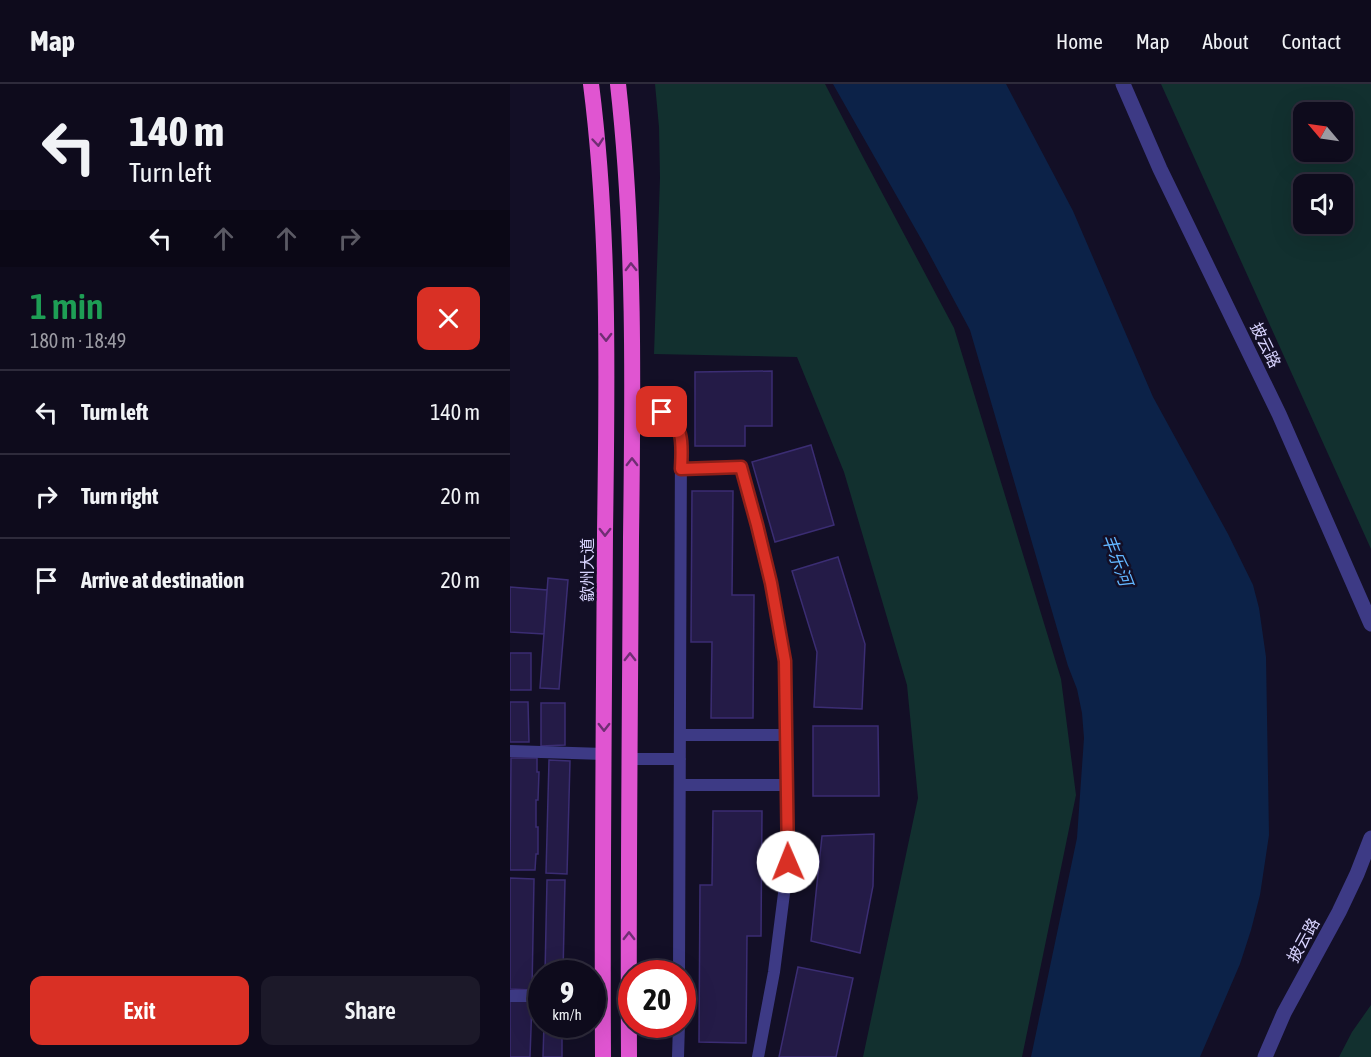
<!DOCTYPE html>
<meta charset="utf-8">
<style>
body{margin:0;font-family:"Asap Condensed","Noto Sans SC",sans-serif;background:#1c1929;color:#f1f3f6;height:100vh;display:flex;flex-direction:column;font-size:22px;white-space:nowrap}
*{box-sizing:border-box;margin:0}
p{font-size:20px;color:#9b9ba3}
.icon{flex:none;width:33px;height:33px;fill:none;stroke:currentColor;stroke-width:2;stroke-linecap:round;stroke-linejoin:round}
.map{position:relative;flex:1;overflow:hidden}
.sheet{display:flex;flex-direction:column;background:#0e0b1c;width:510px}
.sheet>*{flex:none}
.guide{background:#0e0b1c;color:#f1f3f6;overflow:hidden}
.needle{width:39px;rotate:299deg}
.buttons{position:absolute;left:783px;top:18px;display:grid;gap:12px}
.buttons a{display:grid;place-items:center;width:60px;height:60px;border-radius:12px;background:#0e0b1c;box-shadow:0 6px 24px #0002,0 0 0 2px #2e2b3b;font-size:30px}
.speed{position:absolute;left:18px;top:876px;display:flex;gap:12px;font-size:30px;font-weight:700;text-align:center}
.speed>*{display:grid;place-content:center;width:78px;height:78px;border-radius:50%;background:#0e0b1c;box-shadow:0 6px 24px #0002,0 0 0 2px #2e2b3b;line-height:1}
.speed small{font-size:15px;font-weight:400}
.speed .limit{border:9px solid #d22;background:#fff;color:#111}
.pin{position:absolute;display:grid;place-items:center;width:51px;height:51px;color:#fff;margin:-26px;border-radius:12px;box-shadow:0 3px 9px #0006}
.me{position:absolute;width:66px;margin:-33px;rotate:359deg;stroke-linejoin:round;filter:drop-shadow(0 0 4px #0008)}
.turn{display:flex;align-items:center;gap:21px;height:126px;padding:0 30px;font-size:27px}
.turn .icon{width:78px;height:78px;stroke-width:2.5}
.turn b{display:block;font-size:42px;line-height:51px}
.lanes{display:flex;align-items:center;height:57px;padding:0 30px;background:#0003;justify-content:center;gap:30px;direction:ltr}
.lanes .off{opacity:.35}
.round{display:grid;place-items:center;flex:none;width:63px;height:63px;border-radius:12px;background:#1c1929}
.head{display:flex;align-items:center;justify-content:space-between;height:102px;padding:0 30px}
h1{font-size:36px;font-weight:600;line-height:45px;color:#1e9e55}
.action{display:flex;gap:12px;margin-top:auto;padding:12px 30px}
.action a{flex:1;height:69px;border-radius:12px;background:#d93025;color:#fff;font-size:24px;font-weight:600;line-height:69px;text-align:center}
.action a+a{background:#1c1929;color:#f1f3f6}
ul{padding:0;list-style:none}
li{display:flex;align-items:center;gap:18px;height:84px;padding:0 30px;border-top:2px solid #2e2b3b}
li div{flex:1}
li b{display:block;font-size:22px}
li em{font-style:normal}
header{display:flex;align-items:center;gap:36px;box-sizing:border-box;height:84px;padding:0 30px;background:#0e0b1c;border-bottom:2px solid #2e2b3b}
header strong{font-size:28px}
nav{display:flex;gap:33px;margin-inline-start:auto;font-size:21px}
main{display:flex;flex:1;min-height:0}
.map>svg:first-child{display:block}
</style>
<header>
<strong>Map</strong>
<nav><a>Home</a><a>Map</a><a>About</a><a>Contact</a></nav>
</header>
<main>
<section class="sheet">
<div class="guide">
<div class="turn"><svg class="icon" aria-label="left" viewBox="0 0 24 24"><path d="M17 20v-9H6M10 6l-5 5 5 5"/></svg><div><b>140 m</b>Turn left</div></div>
<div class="lanes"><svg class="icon" aria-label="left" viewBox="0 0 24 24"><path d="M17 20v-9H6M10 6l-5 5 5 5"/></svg><svg class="icon off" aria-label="ahead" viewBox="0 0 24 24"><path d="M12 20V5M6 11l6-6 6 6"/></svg><svg class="icon off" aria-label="ahead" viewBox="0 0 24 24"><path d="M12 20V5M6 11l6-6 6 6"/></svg><svg class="icon off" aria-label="right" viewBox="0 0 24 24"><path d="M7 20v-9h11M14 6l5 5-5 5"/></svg></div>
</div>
<div class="head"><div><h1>1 min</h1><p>180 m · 18:49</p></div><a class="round" style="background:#d93025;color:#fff"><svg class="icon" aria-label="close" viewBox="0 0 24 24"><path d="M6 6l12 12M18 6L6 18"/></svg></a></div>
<ul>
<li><svg class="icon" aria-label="left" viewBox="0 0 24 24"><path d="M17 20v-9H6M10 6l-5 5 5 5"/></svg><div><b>Turn left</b></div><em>140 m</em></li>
<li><svg class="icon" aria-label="right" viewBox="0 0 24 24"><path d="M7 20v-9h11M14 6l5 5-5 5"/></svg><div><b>Turn right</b></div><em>20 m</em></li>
<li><svg class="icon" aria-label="arrive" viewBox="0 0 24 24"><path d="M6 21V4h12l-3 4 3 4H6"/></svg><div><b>Arrive at destination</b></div><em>20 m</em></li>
</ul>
<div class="action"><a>Exit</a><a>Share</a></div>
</section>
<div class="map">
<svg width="861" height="973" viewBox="0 0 861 973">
<rect width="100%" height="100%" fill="#130f26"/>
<path fill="#12302f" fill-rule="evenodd" d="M 145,0 L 315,0 L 353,73 L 444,244 L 551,595 L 566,711 L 512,973 L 353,973 L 408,714 L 397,601 L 334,388 L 287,273 L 144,270 L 150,94 L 149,43 Z
M 651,0 L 861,0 L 861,465 ZM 794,28 L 832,28 L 832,68 L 794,68 ZM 794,100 L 832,100 L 832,140 L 794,140 Z
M 861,921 L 861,973 L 829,973 L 842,948 Z"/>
<path fill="#0c2248" d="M 323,0 L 496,0 L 563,127 L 643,313 L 718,450 L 743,501 L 749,524 L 756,573 L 759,751 L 750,811 L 741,846 L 730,880 L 690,973 L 521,973 L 567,754 L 574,654 L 572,629 L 567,605 L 558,582 L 460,246 L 414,160 Z"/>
<path fill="#241b47" stroke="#3b2d73" stroke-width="1.5" d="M 262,287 L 262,342 L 235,342 L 235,362 L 185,362 L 185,288 Z
M 301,361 L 324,441 L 265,458 L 242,378 Z
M 182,407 L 223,407 L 222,511 L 244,511 L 243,634 L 201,634 L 202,558 L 181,558 Z
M 328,473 L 355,560 L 352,625 L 304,623 L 307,568 L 282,487 Z
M 38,494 L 58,496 L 49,605 L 30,604 Z
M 0,503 L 37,506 L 34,550 L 0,548 Z
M 0,569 L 21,569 L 21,606 L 0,606 Z
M 0,618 L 18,618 L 19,658 L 0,658 Z
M 31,619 L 55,619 L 55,661 L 31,662 Z
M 303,642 L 368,642 L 369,712 L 303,712 Z
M 1,674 L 27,674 L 27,688 L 29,688 L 28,716 L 26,716 L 26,743 L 28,743 L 28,770 L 26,770 L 25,786 L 0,786 Z
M 39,676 L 60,677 L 57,790 L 36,789 Z
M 203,727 L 252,727 L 251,852 L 237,852 L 236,959 L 189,958 L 190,801 L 202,801 Z
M 364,750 L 363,802 L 350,869 L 301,857 L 312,752 Z
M 0,794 L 24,795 L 22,906 L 0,905 Z
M 37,796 L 55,796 L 53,890 L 35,890 Z
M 288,883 L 343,894 L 326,973 L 269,973 Z
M 0,917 L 22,917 L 20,973 L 0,973 Z
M 34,940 L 52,940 L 52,973 L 33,973 Z"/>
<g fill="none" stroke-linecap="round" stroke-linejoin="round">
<path stroke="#3d3a85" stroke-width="12" d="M 122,316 C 146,326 164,328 171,355 L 169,890
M 171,385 L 231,383 L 247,441 L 261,499 L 275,577 L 278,778 L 264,888 L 248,973
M 170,651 L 276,651
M 0,667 L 94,670
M 120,675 L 170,675
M 170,701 L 277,701
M 0,912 L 32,912
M 168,973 L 169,940"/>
<path stroke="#3d3a85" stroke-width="15" d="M 613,0 L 650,85 L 769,330 L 861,540
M 755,973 L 774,929 L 829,828 L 847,790 L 861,754"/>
<path stroke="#e055d1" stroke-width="16" d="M 81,0 C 100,149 97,300 95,449 C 94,624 92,798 93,973
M 108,0 C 125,151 123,303 121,454 C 120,627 118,800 119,973"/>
</g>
<defs><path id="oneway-chevron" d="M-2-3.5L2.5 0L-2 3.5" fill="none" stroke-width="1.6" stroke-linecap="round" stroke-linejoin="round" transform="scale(1.5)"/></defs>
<g stroke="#6f2e73">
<use href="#oneway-chevron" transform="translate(88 58) rotate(85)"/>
<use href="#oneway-chevron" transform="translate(121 183) rotate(-91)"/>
<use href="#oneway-chevron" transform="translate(96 253) rotate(89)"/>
<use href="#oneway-chevron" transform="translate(122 378) rotate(-90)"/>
<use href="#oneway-chevron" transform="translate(95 448) rotate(90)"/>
<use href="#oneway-chevron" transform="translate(120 573) rotate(-90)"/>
<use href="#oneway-chevron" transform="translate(94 643) rotate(90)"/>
<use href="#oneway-chevron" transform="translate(119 852) rotate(-90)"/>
</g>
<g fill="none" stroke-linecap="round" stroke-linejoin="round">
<defs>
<path id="route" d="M 152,328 C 175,342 172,361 171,385 L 231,383 L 247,441 L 261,499 L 275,577 L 278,778"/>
</defs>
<use href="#route" stroke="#8d1f18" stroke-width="15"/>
<use href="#route" stroke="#d93025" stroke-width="10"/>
</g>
<g text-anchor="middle" stroke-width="5" stroke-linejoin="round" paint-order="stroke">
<g font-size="16" fill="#d9d4ff" stroke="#130f26">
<text transform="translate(756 261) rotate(64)" y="6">披云路</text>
<text transform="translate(77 486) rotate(-90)" y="6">歙州大道</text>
<text transform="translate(793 856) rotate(-61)" y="6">披云路</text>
</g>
<g font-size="18" font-style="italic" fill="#62b6ff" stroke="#130f26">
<text transform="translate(607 476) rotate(69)" y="6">丰乐河</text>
</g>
</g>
</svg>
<div class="buttons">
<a><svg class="needle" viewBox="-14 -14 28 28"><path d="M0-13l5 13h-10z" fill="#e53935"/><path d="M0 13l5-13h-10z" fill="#9b9ba3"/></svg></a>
<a><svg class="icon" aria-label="sound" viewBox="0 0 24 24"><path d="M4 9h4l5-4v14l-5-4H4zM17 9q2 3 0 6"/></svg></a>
</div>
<div class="speed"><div>9<small>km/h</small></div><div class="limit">20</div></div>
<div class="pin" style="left:152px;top:328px;background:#d93025"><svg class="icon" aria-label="arrive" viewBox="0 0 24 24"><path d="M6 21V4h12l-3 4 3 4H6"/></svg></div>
<svg class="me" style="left:278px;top:778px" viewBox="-20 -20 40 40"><circle r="19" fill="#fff"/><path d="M0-13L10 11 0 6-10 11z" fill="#d93025"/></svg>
</div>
</main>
